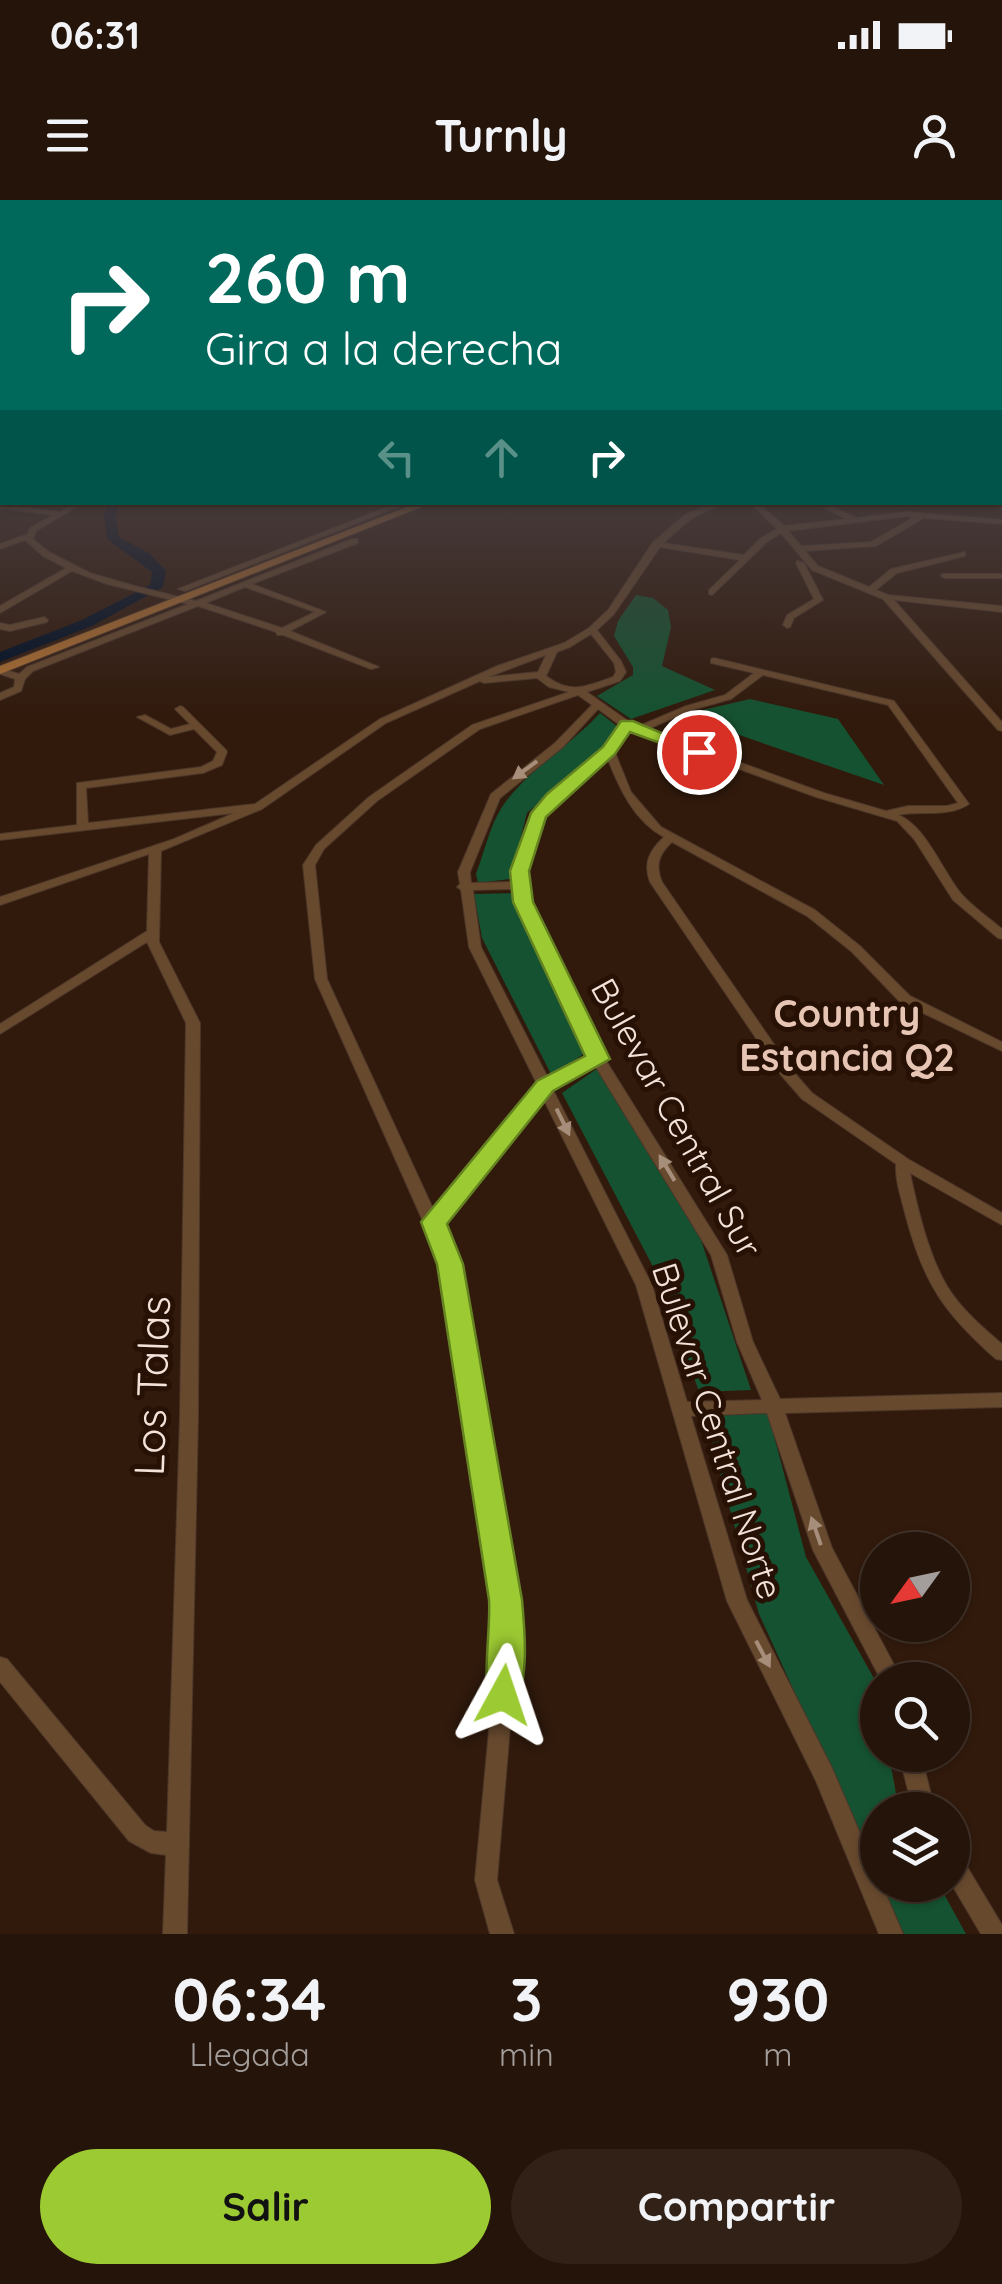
<!DOCTYPE html>
<html lang="es">
<style>
body{margin:0;font-family:Quicksand,sans-serif;background:#312117;color:#f1f3f6;height:100vh;display:flex;flex-direction:column;font-size:38px;white-space:nowrap}
*{box-sizing:border-box;margin:0}
p{font-size:32px;color:#a39e9c}
.icon{flex:none;width:55px;height:55px;fill:none;stroke:currentColor;stroke-width:2;stroke-linecap:round;stroke-linejoin:round}
.map{position:relative;height:1734px;overflow:hidden}
.sheet{display:flex;flex-direction:column;background:#251409;flex:1}
.sheet>*{flex:none}
.top-card{position:absolute;left:0px;top:0px;width:1002px;height:305px;box-shadow:0 2px 8px #0004,0 0 0 2px #42332a;background:#00695c;color:#fff;overflow:hidden}
.needle{width:65px;rotate:237deg}
.buttons{position:absolute;left:860px;top:1332px;display:grid;gap:20px}
.buttons a{display:grid;place-items:center;width:110px;height:110px;border-radius:50%;background:#251409;box-shadow:0 2px 8px #0004,0 0 0 2px #42332a;font-size:50px}
.pin{position:absolute;display:grid;place-items:center;width:85px;height:85px;color:#fff;margin:-42px;border:5px solid #fff;border-radius:50%;box-shadow:0 2px 10px #0007}
.me{position:absolute;width:110px;margin:-55px;rotate:5deg;stroke-linejoin:round;filter:drop-shadow(0 0 8px #0008)}
.turn{display:flex;align-items:center;gap:35px;height:210px;padding:0 40px;font-size:45px}
.turn .icon{width:130px;height:130px;stroke-width:2.5}
.turn b{display:block;font-size:70px;line-height:85px}
.lanes{display:flex;align-items:center;height:95px;padding:0 40px;background:#0003;justify-content:center;gap:50px;direction:ltr}
.lanes .off{opacity:.35}
.eta{display:flex;justify-content:space-evenly;align-items:center;height:170px;text-align:center}
.eta b{font-size:60px;font-weight:700;line-height:70px}
.action{display:flex;gap:20px;margin-top:auto;padding:20px 40px}
.action a{flex:1;height:115px;border-radius:60px;background:#9cca32;color:#111;font-size:40px;font-weight:700;line-height:115px;text-align:center}
.action a+a{background:#312117;color:#f1f3f6}
.status{display:flex;justify-content:space-between;align-items:center;height:70px;padding:0 50px;background:#251409;direction:ltr}
.status svg{height:28px;fill:currentColor}
header{display:flex;justify-content:space-between;align-items:center;height:130px;padding:0 40px;background:#251409;font-size:45px;font-weight:700}
.map>svg:first-child{display:block}
</style>
<div class="status"><b>06:31</b><svg viewBox="0 0 49 12"><path d="M0 12V9h3v3zM5 12V6h3v6zM10 12V3h3v9zM15 12V0h3v12zM26 1h20v11H26zM47 4h2v5h-2z"/></svg></div>
<header><svg class="icon" aria-label="menu" viewBox="0 0 24 24"><path d="M4 6h16M4 12h16M4 18h16"/></svg>Turnly<svg class="icon" aria-label="person" viewBox="0 0 24 24"><circle cx="12" cy="8" r="4"/><path d="M4 21q1-7 8-7t8 7"/></svg></header>
<div class="map">
<svg width="1002" height="1734" viewBox="0 0 1002 1734">
<rect width="100%" height="100%" fill="#311a0c"/>
<path fill="#155231" d="M 636,395 L 653,398 L 668,410 L 671,427 L 662,466 L 715,490 L 631,519 L 597,496 L 633,475 L 633,467 L 614,436 L 618,421 Z
M 750,499 L 838,519 L 884,585 L 681,515 Z
M 600,513 L 618,527 L 605,547 L 527,613 L 510,679 L 478,683 L 476,674 C 484,653 490,625 502,607 C 527,570 570,546 600,513 Z
M 516,693 L 526,726 L 589,850 L 552,876 L 482,738 L 474,694 Z
M 598,868 L 698,1031 L 751,1190 L 699,1192 L 661,1082 L 562,893 Z
M 768,1213 L 806,1357 L 876,1482 L 878,1555 L 889,1555 L 899,1610 L 878,1610 L 877,1674 L 759,1414 L 704,1216 Z
M 882,1685 L 939,1685 L 966,1734 L 904,1734 Z"/>
<g fill="none" stroke-linecap="round" stroke-linejoin="round">
<path fill="#001025" fill-rule="evenodd" d="M 108,302 L 120,302 L 116,317 L 119,337 L 150,354 L 166,371 L 163,387 L 92,426 L 0,462 L 0,452 L 82,420 L 150,385 L 152,372 L 107,339 L 104,317 Z"/>
<defs>
<path id="minor" d="M 1000,276 L 1002,276 L 1002,282 L 1000,282 Z
M 0,292 L 2,292 L 2,297 L 0,297 Z
M 76,302 L 85,302 L 36,331 L 33,339 L 49,352 L 90,373 L 135,386 L 196,401 L 352,339 L 358,339 L 358,343 L 252,384 L 326,412 L 290,431 L 379,467 L 371,469 L 283,435 L 277,435 L 276,432 L 198,406 L 33,471 L 25,479 L 21,491 L 0,500 L 0,493 L 14,487 L 15,479 L 0,474 L 0,468 L 19,474 L 27,467 L 188,404 L 107,384 L 72,371 L 0,413 L 0,406 L 66,368 L 43,356 L 25,340 L 0,349 L 0,344 L 28,334 L 30,328 L 53,315 L 0,308 L 0,304 L 60,312 ZM 245,387 L 315,412 L 282,428 L 206,403 Z
M 400,302 L 411,302 L 185,391 L 178,389 Z
M 714,302 L 724,302 L 691,319 L 663,343 L 744,355 L 761,338 L 777,329 L 749,302 L 757,302 L 784,326 L 846,319 L 813,302 L 823,302 L 856,318 L 907,312 L 1002,320 L 1002,324 L 924,318 L 876,346 L 805,351 L 818,366 L 869,387 L 891,369 L 965,352 L 965,356 L 897,373 L 876,390 L 888,395 L 1002,406 L 1002,412 L 894,400 L 1002,522 L 1002,531 L 998,530 L 883,399 L 812,370 L 781,333 L 767,342 L 712,395 L 709,394 L 709,390 L 740,360 L 660,347 L 614,414 L 597,430 L 621,461 L 626,472 L 620,481 L 587,492 L 631,523 L 639,526 L 686,506 L 725,495 L 754,473 L 711,463 L 711,459 L 714,458 L 894,501 L 969,604 C 948,618 922,610 898,615 C 924,624 942,669 959,691 C 970,705 988,717 1002,729 L 1002,739 L 998,738 L 953,700 L 914,639 L 897,621 L 816,597 L 629,529 L 614,550 L 631,592 L 661,627 L 815,710 L 860,746 L 910,796 L 1002,842 L 1002,851 L 900,802 L 852,752 L 807,716 L 672,642 C 659,654 655,665 662,682 L 791,869 L 812,893 L 908,959 L 1002,1013 L 1002,1025 L 910,973 C 918,1010 928,1054 947,1086 C 961,1109 982,1127 1002,1144 L 1002,1160 L 996,1159 C 944,1113 924,1084 906,1017 C 902,1000 895,982 896,964 L 802,899 L 781,875 L 650,682 C 643,663 649,651 664,637 C 634,621 619,588 607,557 L 557,600 L 542,618 L 525,671 L 529,702 L 605,859 L 727,1055 L 753,1142 L 780,1199 L 1002,1193 L 1002,1207 L 785,1213 L 832,1348 L 902,1480 L 881,1480 L 813,1350 L 767,1213 L 691,1216 L 747,1400 L 832,1568 L 878,1675 L 878,1685 L 882,1685 L 903,1734 L 879,1734 L 816,1581 L 727,1401 L 636,1085 L 543,898 L 455,1012 L 440,1025 L 458,1064 L 515,1400 L 518,1434 L 497,1680 L 514,1734 L 490,1734 L 475,1680 L 498,1434 L 495,1400 L 442,1064 L 315,779 L 303,665 L 316,645 L 369,597 L 472,525 L 569,492 L 549,487 L 537,478 L 484,483 L 480,481 L 386,523 L 262,609 L 161,651 L 159,742 L 200,823 L 198,1217 L 187,1734 L 163,1734 L 166,1655 L 151,1653 L 129,1641 L 0,1482 L 0,1457 L 7,1459 L 145,1625 L 154,1631 L 167,1632 L 180,1217 L 186,823 L 147,742 L 0,834 L 0,824 L 147,731 L 149,654 L 0,705 L 0,697 L 174,639 L 234,613 L 0,640 L 0,634 L 77,625 L 77,583 L 201,567 L 213,561 L 217,552 L 194,529 L 170,535 L 137,517 L 145,515 L 171,529 L 190,524 L 175,509 L 180,506 L 183,507 L 226,550 L 227,552 L 222,565 L 203,573 L 86,588 L 88,623 L 255,604 L 380,519 L 497,466 L 564,443 L 589,428 L 608,410 L 653,342 L 685,315 ZM 907,316 L 914,317 L 871,342 L 801,346 L 788,331 ZM 591,434 L 614,463 L 616,472 L 613,477 C 586,486 572,495 546,476 L 557,452 L 570,447 ZM 546,455 L 538,472 L 488,477 ZM 763,475 L 888,505 L 958,603 L 947,606 L 908,606 L 886,611 L 824,593 L 648,529 L 692,510 L 731,499 ZM 578,495 L 592,505 L 555,543 L 491,594 L 458,672 L 460,684 L 457,687 L 461,690 L 469,747 L 538,886 L 445,1004 L 435,1013 L 327,779 L 315,665 L 324,649 L 377,601 L 480,529 ZM 598,509 L 621,526 L 605,548 L 549,596 L 532,617 L 513,671 L 515,682 L 471,683 L 470,672 L 500,598 L 563,547 ZM 515,689 L 517,702 L 590,857 L 576,861 L 548,878 L 481,747 L 473,690 ZM 594,864 L 711,1055 L 737,1142 L 762,1200 L 687,1202 L 652,1085 L 552,888 L 586,867 Z
M 797,361 L 804,363 L 823,400 L 794,418 L 790,427 L 787,428 L 783,425 L 787,415 L 814,399 L 796,363 Z
M 942,374 L 1002,374 L 1002,378 L 945,378 L 941,376 Z
M 44,417 L 48,420 L 47,422 L 10,431 L 0,429 L 0,423 L 10,425 Z
M 899,1555 L 921,1555 L 935,1610 L 913,1610 Z
M 952,1652 L 960,1655 L 1002,1725 L 1002,1734 L 981,1734 L 952,1685 Z"/>
<path id="major" d="M 420,302 L 434,302 L 0,474 L 0,466 Z"/>
</defs>
<use href="#minor" stroke="#4c3629" stroke-width="2"/>
<use href="#major" stroke="#4c3629" stroke-width="2"/>
<use href="#minor" fill="#67492e" fill-rule="evenodd"/>
<use href="#major" fill="#ad6e31" fill-rule="evenodd"/>
</g>
<defs><path id="oneway-solid" d="M-6-.8H1V-3.2L6.5 0L1 3.2V.8H-6Z" transform="scale(2.5)"/></defs>
<g fill="#a68e7b">
<use href="#oneway-solid" transform="translate(525 570) rotate(144)"/>
<use href="#oneway-solid" transform="translate(563 922) rotate(64)"/>
<use href="#oneway-solid" transform="translate(667 968) rotate(-121)"/>
<use href="#oneway-solid" transform="translate(816 1331) rotate(-109)"/>
<use href="#oneway-solid" transform="translate(763 1454) rotate(62)"/>
</g>
<linearGradient id="sky" x2="0" y2="1"><stop stop-color="#1b0e07"/><stop offset="0.53" stop-color="#483e40"/><stop offset="1" stop-color="#483e40" stop-opacity="0"/></linearGradient>
<rect width="1002" height="515" fill="url(#sky)"/>
<path fill="#9cca32" stroke="#658320" stroke-width="2.5" d="M 621,521 L 633,521 L 707,552 L 693,555 L 630,532 L 615,554 L 546,617 L 529,671 L 533,702 L 610,859 L 553,891 L 447,1024 L 463,1064 L 522,1400 C 525,1433 529,1476 515,1507 L 503,1511 L 491,1507 C 481,1486 491,1428 489,1400 L 437,1064 L 421,1022 L 537,881 L 585,856 L 513,702 L 510,671 L 531,613 L 547,594 L 603,547 Z"/>
<g text-anchor="middle" stroke-width="10" stroke-linejoin="round" paint-order="stroke">
<g font-size="35" fill="#f3e2da" stroke="#271004">
<text transform="translate(676 918) rotate(61)" y="12">Bulevar Central Sur</text>
<text transform="translate(717 1231) rotate(72)" y="12">Bulevar Central Norte</text>
</g>
<g font-size="38" font-weight="bold" fill="#e6c5b4" stroke="#271004">
<text x="847" y="827">Country<tspan x="847" dy="44">Estancia Q2</tspan></text>
</g>
<g font-size="42" fill="#f3e2da" stroke="#271004">
<text transform="translate(152 1186) rotate(-88)" y="15">Los Talas</text>
</g>
</g>
</svg>
<div class="buttons">
<a><svg class="needle" viewBox="-14 -14 28 28"><path d="M0-13l5 13h-10z" fill="#e53935"/><path d="M0 13l5-13h-10z" fill="#a39e9c"/></svg></a>
<a><svg class="icon" aria-label="search" viewBox="0 0 24 24"><circle cx="10" cy="10" r="6"/><path d="M15 15l6 6"/></svg></a>
<a><svg class="icon" aria-label="layers" viewBox="0 0 24 24"><path d="M12 4l9 5-9 5-9-5zM3 14l9 5 9-5"/></svg></a>
</div>
<div class="pin" style="left:699px;top:552px;background:#d93025"><svg class="icon" aria-label="arrive" viewBox="0 0 24 24"><path d="M6 21V4h12l-3 4 3 4H6"/></svg></div>
<svg class="me" style="left:503px;top:1495px" viewBox="-20 -20 40 40"><path d="M0-17L14 15 0 8-14 15z" fill="#9cca32" stroke="#fff" stroke-width="4"/></svg>
<div class="top-card">
<div class="turn"><svg class="icon" aria-label="right" viewBox="0 0 24 24"><path d="M7 20v-9h11M14 6l5 5-5 5"/></svg><div><b>260 m</b>Gira a la derecha</div></div>
<div class="lanes"><svg class="icon off" aria-label="left" viewBox="0 0 24 24"><path d="M17 20v-9H6M10 6l-5 5 5 5"/></svg><svg class="icon off" aria-label="ahead" viewBox="0 0 24 24"><path d="M12 20V5M6 11l6-6 6 6"/></svg><svg class="icon" aria-label="right" viewBox="0 0 24 24"><path d="M7 20v-9h11M14 6l5 5-5 5"/></svg></div>
</div>
</div>
<section class="sheet">
<div class="eta">
<div><b>06:34</b><p>Llegada</p></div>
<div><b>3</b><p>min</p></div>
<div><b>930</b><p>m</p></div>
</div>
<div class="action"><a>Salir</a><a>Compartir</a></div>
</section>
